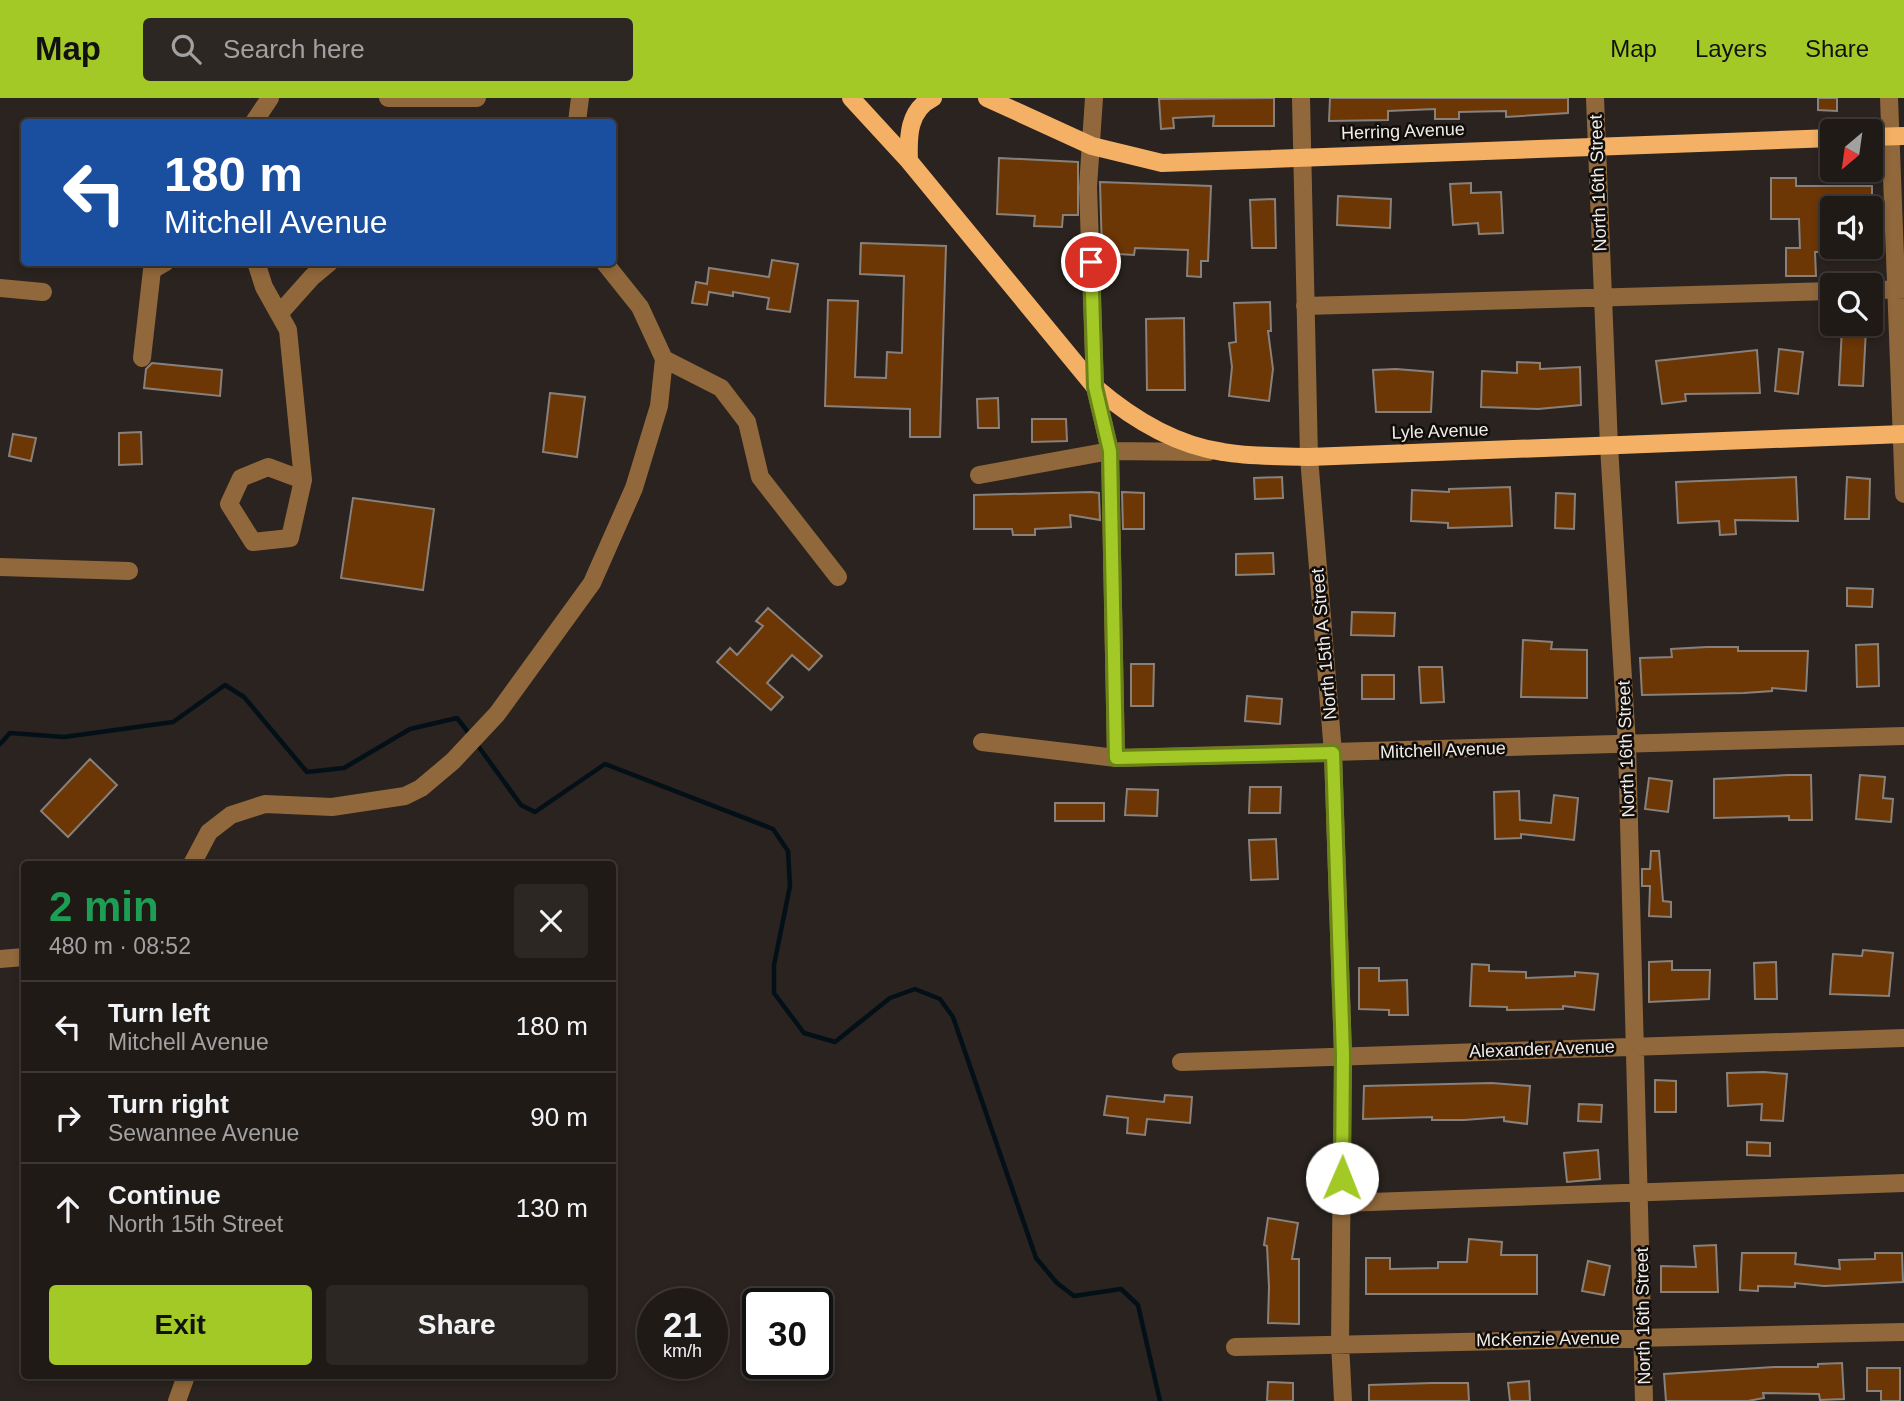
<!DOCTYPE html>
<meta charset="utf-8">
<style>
body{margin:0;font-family:Helvetica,sans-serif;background:#2d2724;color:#f1f3f6;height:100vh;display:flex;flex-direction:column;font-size:26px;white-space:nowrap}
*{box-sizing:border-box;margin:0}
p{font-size:23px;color:#a2a1a1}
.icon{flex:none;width:38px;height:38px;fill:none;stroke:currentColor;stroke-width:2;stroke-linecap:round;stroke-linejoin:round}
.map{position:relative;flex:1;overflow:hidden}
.sheet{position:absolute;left:21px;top:763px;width:595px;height:518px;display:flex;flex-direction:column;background:#201a17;border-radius:7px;box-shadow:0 4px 10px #0003,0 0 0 2px #3d3836}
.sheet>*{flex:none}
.hud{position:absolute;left:21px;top:21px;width:595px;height:147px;border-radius:7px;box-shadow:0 4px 10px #0003,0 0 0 2px #3d3836;background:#1a4fa0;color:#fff;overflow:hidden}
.needle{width:46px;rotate:209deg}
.controls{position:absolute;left:1820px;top:21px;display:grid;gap:14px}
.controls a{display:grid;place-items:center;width:63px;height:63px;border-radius:7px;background:#201a17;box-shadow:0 4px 10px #0003,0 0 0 2px #3d3836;font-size:35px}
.speed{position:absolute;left:637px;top:1190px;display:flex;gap:14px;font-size:35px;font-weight:700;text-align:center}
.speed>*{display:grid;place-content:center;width:91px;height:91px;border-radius:50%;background:#201a17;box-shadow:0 4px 10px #0003,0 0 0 2px #3d3836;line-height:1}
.speed small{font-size:18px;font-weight:400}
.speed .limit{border:4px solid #111;border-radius:10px;background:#fff;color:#111}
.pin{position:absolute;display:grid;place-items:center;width:60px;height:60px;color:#fff;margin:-30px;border:4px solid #fff;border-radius:50%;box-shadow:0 2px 7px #0007}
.me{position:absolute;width:77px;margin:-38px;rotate:1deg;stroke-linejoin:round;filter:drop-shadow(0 0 5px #0008)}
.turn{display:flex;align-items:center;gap:24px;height:147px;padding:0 28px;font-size:32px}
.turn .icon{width:91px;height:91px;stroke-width:2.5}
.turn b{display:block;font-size:49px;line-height:60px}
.round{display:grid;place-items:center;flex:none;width:74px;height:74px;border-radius:7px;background:#2d2724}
.summary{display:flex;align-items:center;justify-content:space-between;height:119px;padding:0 28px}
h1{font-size:42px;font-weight:800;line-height:52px;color:#1e9e55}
.cta{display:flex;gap:14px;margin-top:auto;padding:14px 28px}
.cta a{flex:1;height:80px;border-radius:7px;background:#a3c926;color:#111;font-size:28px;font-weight:800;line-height:80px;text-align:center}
.cta a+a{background:#2d2724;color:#f1f3f6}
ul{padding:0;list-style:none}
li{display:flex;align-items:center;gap:21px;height:91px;padding:0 28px;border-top:2px solid #3d3836}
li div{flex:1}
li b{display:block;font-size:26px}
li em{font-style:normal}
header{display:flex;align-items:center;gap:42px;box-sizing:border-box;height:98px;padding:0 35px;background:#a3c926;color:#111}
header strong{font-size:33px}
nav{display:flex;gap:38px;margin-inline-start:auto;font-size:24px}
.search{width:490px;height:63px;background:#2d2724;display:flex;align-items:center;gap:18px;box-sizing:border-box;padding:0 24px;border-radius:7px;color:#a2a1a1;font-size:26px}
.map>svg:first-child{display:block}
</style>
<header>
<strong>Map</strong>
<div class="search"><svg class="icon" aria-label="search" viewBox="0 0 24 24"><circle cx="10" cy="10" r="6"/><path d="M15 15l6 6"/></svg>Search here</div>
<nav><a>Map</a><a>Layers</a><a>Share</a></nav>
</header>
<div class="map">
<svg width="1904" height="1303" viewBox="0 0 1904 1303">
<rect width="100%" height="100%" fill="#2a231f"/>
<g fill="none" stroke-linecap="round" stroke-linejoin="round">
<path stroke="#041017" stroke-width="4.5" d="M 476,645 L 521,707 L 535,714 L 605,666 L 773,731 L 788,753 L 790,788 L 774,867 L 774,895 L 804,935 L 835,944 L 890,900 L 915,891 L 940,901 L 953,919 L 1036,1160 L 1057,1185 L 1074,1198 L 1121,1191 L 1138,1207 L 1160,1303
M 0,646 L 10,635 L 64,639 L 173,624 L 225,587 L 244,599 L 307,674 L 344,670 L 410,631 L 457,620 L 471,638"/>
</g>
<path fill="#6c3605" stroke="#88807b" stroke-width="2" d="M 1274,0 L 1274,28 L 1213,28 L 1214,18 L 1173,20 L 1174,30 L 1161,31 L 1159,1 Z
M 1330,0 L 1568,0 L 1568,15 L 1506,19 L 1506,13 L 1459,14 L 1459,21 L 1435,21 L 1435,11 L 1388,13 L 1388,22 L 1329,23 Z
M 1818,0 L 1837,0 L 1837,13 L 1818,12 Z
M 999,60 L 1078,64 L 1078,117 L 1063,117 L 1062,129 L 1034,128 L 1035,118 L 997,116 Z
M 1771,80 L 1796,80 L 1796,88 L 1872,88 L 1872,110 L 1832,110 L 1832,154 L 1815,154 L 1816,178 L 1786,178 L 1786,150 L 1800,150 L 1799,121 L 1771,121 Z
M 1100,84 L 1211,88 L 1208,163 L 1201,163 L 1201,179 L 1187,178 L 1188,152 L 1135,150 L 1134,157 L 1102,155 Z
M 1471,85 L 1471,95 L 1501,94 L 1503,135 L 1479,136 L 1478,125 L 1453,127 L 1450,86 Z
M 1338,98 L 1391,101 L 1390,130 L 1337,127 Z
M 1275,101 L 1276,150 L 1252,150 L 1250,102 Z
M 861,145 L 946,148 L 940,339 L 910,339 L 910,311 L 825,308 L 828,202 L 858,203 L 855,279 L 886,280 L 887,254 L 902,255 L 904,178 L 860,176 Z
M 772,162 L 798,166 L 790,214 L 767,211 L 769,200 L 733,194 L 733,198 L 709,194 L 707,207 L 692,205 L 696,184 L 707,186 L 709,170 L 769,179 Z
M 1270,204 L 1271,233 L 1268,233 L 1273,271 L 1269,303 L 1229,298 L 1232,269 L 1229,245 L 1236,244 L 1234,205 Z
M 1184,220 L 1185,292 L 1147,292 L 1146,221 Z
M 1842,230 L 1866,231 L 1863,288 L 1839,287 Z
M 1779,251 L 1803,254 L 1798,296 L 1775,293 Z
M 1757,252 L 1760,295 L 1685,296 L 1686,303 L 1662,306 L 1656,263 Z
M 1517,264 L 1540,265 L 1540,271 L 1580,269 L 1581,307 L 1538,311 L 1481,309 L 1482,273 L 1517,275 Z
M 152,265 L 222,272 L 220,298 L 144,290 L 146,271 Z
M 1396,271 L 1433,274 L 1431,314 L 1376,314 L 1373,272 Z
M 550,295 L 585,299 L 577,359 L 543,354 Z
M 998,300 L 999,330 L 978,330 L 977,301 Z
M 1032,321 L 1066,321 L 1067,343 L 1032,344 Z
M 141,334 L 142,366 L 119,367 L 119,335 Z
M 13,336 L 36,340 L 31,363 L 9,358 Z
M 1282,379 L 1283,400 L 1255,401 L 1254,380 Z
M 1796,379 L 1798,423 L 1735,422 L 1736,436 L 1720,437 L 1719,423 L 1678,425 L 1676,384 Z
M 1847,379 L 1870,381 L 1869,421 L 1845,421 Z
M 1510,389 L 1512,428 L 1448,430 L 1448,425 L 1411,423 L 1412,392 L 1449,394 L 1449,391 Z
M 1091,394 L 1099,395 L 1100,422 L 1070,417 L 1071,429 L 1035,431 L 1035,437 L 1013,437 L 1012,431 L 974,431 L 974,397 Z
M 1122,394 L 1144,395 L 1144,431 L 1123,431 Z
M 1556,395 L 1575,396 L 1574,431 L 1555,430 Z
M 353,400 L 434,411 L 423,492 L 341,480 Z
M 1273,455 L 1274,476 L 1236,477 L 1236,456 Z
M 1847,490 L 1873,491 L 1872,509 L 1847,508 Z
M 768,510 L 822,558 L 809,572 L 792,557 L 767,585 L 783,599 L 771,612 L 717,564 L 730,550 L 737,557 L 763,528 L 756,523 Z
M 1352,514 L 1395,515 L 1394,538 L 1351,537 Z
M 1523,542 L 1552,544 L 1551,551 L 1587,552 L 1587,600 L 1521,599 Z
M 1878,546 L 1879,588 L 1857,589 L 1856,547 Z
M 1707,549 L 1738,549 L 1738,553 L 1808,553 L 1806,593 L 1772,590 L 1772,593 L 1744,595 L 1642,597 L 1640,560 L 1672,559 L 1671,551 Z
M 1131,566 L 1154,566 L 1153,608 L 1131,608 Z
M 1419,569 L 1442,569 L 1444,604 L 1421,605 Z
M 1362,577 L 1394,577 L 1394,601 L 1362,601 Z
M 1247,598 L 1282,601 L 1280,626 L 1245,623 Z
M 90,661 L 117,687 L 68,739 L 41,713 Z
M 1788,677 L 1811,677 L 1812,722 L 1789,722 L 1789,718 L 1714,720 L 1714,681 Z
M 1860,677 L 1885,679 L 1883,700 L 1893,701 L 1891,724 L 1856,721 Z
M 1649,680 L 1672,683 L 1668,714 L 1645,711 Z
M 1250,689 L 1281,689 L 1280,715 L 1249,715 Z
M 1127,691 L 1158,692 L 1157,718 L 1125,717 Z
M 1519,693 L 1520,722 L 1551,725 L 1554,697 L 1578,700 L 1574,742 L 1521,736 L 1521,740 L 1495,741 L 1494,694 Z
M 1055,705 L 1104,705 L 1104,723 L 1055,723 Z
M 1276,741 L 1278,781 L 1251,782 L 1249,742 Z
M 1651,753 L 1659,753 L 1663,803 L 1671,804 L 1671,819 L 1649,818 L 1650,788 L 1642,788 L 1642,771 L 1650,771 Z
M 1863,852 L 1893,855 L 1889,898 L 1830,896 L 1833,856 L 1862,858 Z
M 1672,863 L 1672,872 L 1710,872 L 1709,901 L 1649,904 L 1649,864 Z
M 1776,864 L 1777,901 L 1755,901 L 1754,865 Z
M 1472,866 L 1489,867 L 1489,873 L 1526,874 L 1526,880 L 1575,878 L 1575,874 L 1598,876 L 1594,912 L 1563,908 L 1563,911 L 1507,912 L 1507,909 L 1470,908 Z
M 1359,870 L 1379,870 L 1379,883 L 1407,882 L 1408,917 L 1389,917 L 1389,912 L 1359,911 Z
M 1764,974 L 1787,976 L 1783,1023 L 1761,1022 L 1762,1006 L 1728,1008 L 1727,975 Z
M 1655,982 L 1676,983 L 1676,1014 L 1655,1014 Z
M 1492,985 L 1530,988 L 1527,1026 L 1504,1023 L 1504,1019 L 1464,1022 L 1432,1022 L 1432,1019 L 1363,1021 L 1364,988 Z
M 1165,997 L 1192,999 L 1190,1025 L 1147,1021 L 1145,1037 L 1127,1035 L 1128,1020 L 1104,1017 L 1107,998 L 1164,1004 Z
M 1579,1006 L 1602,1007 L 1601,1024 L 1578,1023 Z
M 1747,1044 L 1770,1045 L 1770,1058 L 1747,1057 Z
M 1598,1052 L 1600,1081 L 1567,1084 L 1564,1055 Z
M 1268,1120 L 1298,1125 L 1292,1161 L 1299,1161 L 1299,1226 L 1268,1225 L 1269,1189 L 1267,1148 L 1264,1147 Z
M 1469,1141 L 1502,1144 L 1501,1157 L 1537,1157 L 1537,1196 L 1366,1196 L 1366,1160 L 1390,1160 L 1390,1171 L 1438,1170 L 1438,1164 L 1467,1164 Z
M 1716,1147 L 1718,1194 L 1661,1194 L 1661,1168 L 1696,1169 L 1694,1148 Z
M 1742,1155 L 1796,1155 L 1795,1166 L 1840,1171 L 1839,1162 L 1875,1161 L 1875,1155 L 1902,1155 L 1903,1184 L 1824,1188 L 1795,1185 L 1795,1189 L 1758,1188 L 1758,1193 L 1740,1192 Z
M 1588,1163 L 1610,1168 L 1604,1197 L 1582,1193 Z
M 1842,1265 L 1844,1301 L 1820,1302 L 1819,1296 L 1763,1295 L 1764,1300 L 1748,1303 L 1666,1303 L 1664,1276 L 1774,1269 L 1818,1269 L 1818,1266 Z
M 1867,1270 L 1900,1270 L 1900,1303 L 1881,1303 L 1881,1293 L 1867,1293 Z
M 1529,1283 L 1530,1303 L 1510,1303 L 1508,1285 Z
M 1268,1284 L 1293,1285 L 1293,1303 L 1267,1303 Z
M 1432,1285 L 1468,1285 L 1469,1303 L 1369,1303 L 1369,1287 Z"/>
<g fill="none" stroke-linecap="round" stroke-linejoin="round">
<path stroke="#91683b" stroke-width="18" d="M 388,0 L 477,0
M 1094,0 L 1088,89 L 1095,289 L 1110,353 L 1116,660
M 1301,0 L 1309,359 L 1333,655 L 1343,957 L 1340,1245 L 1343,1303
M 1595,0 L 1609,348 L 1627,647 L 1644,1303
M 1889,0 L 1904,396
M 254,24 L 270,0
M 577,24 L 580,0
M 256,164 L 264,189 L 288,232 L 303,382 L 290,440 L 253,444 L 229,406 L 241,380 L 268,369 L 303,382
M 0,190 L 43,194
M 1871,192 L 1904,191
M 1305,208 L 1832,193
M 279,216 L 312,179 L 330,164
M 142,260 L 152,172 L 166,164
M 664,261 L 721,290 L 747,324 L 760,379 L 838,479
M 979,377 L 1110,353 L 1208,354
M 0,469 L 129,473
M 982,644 L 1116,660 L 1904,638
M 192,766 L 209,734 L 231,717 L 265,706 L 332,709 L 405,698 L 421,690 L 453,663 L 497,616 L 592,485 L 634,390 L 659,308 L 664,261 L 640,209 L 604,164
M 0,861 L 24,859
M 1181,964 L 1904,940
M 1342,1105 L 1904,1085
M 1235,1249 L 1904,1234
M 177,1303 L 186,1278"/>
<path stroke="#f4b064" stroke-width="18" d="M 851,0 L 909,63 L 1095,289 C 1131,320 1175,347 1223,354 C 1251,359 1280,358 1309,359 L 1904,336
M 987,0 L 1092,48 L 1162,65 L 1832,40
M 1871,39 L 1904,38
M 909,63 C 908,39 908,12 933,0"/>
</g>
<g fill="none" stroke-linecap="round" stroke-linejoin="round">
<defs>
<path id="route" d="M 1091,164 L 1095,289 L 1110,353 L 1116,660 L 1333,655 L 1343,957 L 1342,1080"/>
</defs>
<use href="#route" stroke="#6a8319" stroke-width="18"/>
<use href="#route" stroke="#a3c926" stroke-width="12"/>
</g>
<g text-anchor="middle" stroke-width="5" stroke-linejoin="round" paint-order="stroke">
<g font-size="18" fill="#f0ece9" stroke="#100d0b">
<text transform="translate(1403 33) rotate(-2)" y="6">Herring Avenue</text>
<text transform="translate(1598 85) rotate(-92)" y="6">North 16th Street</text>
<text transform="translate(1440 333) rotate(-2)" y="6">Lyle Avenue</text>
<text transform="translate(1324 546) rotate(-95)" y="6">North 15th A Street</text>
<text transform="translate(1626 651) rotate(-92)" y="6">North 16th Street</text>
<text transform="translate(1443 652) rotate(-2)" y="6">Mitchell Avenue</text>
<text transform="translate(1542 951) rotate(-2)" y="6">Alexander Avenue</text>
<text transform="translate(1643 1218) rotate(-91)" y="6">North 16th Street</text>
<text transform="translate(1548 1241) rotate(-1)" y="6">McKenzie Avenue</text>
</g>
</g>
</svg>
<div class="controls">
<a><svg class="needle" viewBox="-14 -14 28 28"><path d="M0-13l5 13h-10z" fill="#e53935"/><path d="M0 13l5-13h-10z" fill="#a2a1a1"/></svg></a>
<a><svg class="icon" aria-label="sound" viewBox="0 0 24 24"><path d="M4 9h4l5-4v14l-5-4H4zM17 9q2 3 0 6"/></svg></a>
<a><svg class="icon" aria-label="search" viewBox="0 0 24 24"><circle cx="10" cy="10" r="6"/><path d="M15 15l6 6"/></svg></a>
</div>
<div class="speed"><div>21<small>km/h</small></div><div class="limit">30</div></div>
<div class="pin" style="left:1091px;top:164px;background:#d93025"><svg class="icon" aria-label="arrive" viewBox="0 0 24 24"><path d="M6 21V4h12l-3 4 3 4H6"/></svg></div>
<svg class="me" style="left:1342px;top:1080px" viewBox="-20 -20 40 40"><circle r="19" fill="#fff"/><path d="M0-13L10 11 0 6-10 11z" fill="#a3c926"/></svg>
<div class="hud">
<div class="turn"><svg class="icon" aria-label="left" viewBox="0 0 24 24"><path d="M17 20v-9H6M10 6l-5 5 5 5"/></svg><div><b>180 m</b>Mitchell Avenue</div></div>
</div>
<section class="sheet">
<div class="summary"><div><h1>2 min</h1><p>480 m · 08:52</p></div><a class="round"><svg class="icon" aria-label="close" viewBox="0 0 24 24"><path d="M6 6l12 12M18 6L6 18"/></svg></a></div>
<ul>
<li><svg class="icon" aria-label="left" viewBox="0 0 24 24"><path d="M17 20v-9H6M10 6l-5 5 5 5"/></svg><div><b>Turn left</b><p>Mitchell Avenue</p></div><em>180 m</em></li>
<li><svg class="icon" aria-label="right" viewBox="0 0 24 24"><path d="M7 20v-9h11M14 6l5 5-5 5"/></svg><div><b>Turn right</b><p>Sewannee Avenue</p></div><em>90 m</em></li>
<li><svg class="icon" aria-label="ahead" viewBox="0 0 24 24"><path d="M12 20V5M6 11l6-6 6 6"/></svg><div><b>Continue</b><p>North 15th Street</p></div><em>130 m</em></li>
</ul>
<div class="cta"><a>Exit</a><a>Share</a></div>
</section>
</div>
